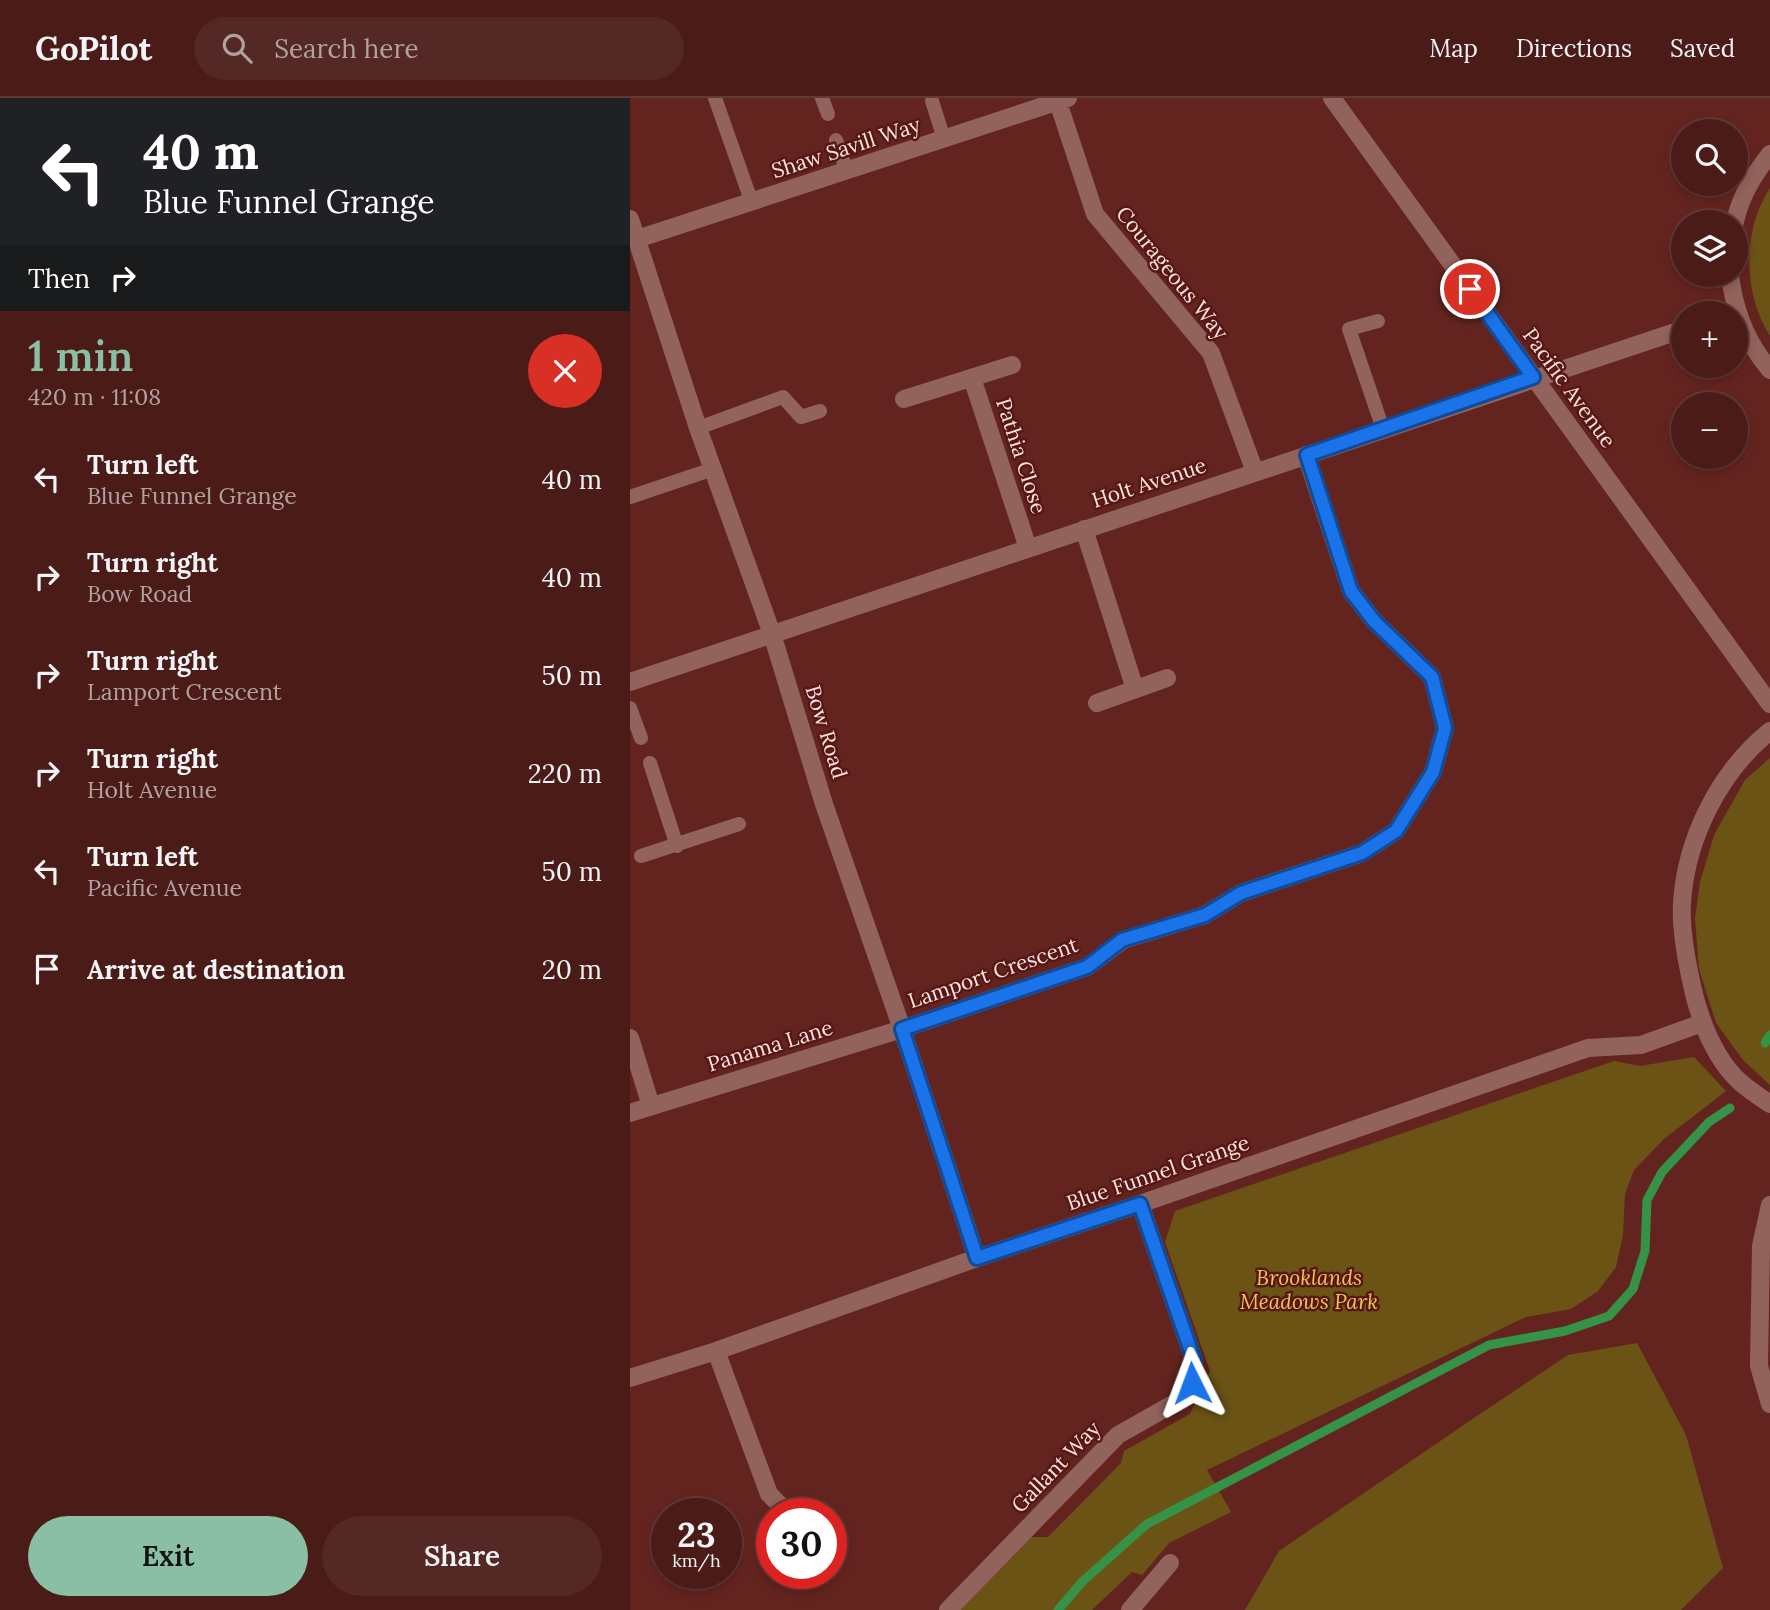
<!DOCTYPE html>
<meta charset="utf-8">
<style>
body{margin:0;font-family:Lora,serif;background:#542824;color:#f1f3f6;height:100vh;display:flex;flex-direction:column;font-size:26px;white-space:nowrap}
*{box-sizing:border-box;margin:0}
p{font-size:23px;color:#b2a1a1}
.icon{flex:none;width:38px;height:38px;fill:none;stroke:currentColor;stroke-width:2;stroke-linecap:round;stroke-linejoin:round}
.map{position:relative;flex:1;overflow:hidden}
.side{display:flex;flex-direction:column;background:#4a1b17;width:630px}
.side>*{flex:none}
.top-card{background:#202124;color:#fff;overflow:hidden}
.buttons{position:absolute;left:1041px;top:21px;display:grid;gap:14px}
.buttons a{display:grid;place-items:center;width:77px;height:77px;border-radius:50%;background:#4a1b17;box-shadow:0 4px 10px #0003,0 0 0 2px #613936;font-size:35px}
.speed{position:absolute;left:21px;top:1400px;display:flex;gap:14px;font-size:35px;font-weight:700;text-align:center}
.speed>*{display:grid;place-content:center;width:91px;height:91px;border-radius:50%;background:#4a1b17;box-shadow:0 4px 10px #0003,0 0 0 2px #613936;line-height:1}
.speed small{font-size:18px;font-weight:400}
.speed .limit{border:10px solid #d22;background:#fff;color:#111}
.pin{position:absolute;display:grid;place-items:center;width:60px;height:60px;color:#fff;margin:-30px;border:4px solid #fff;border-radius:50%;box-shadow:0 2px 7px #0007}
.me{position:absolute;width:77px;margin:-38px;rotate:357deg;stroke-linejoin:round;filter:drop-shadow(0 0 5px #0008)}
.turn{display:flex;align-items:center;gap:24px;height:147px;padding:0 28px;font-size:32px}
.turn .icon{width:91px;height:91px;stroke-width:2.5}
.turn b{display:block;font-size:49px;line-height:60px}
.then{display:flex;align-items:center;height:66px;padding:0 28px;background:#0003;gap:14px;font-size:26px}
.round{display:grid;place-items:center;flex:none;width:74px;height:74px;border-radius:37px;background:#542824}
.overview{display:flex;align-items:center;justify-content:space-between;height:119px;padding:0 28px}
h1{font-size:42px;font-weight:600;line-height:52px;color:#8abfa5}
.primary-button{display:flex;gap:14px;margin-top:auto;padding:14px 28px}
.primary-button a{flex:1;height:80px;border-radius:42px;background:#8abfa5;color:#111;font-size:28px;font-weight:600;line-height:80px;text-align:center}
.primary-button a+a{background:#542824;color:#f1f3f6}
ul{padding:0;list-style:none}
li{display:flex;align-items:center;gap:21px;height:98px;padding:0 28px}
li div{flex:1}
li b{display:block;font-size:26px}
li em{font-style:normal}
header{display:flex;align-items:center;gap:42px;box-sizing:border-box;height:98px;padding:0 35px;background:#4a1b17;border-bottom:2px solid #613936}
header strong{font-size:33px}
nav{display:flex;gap:38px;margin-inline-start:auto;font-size:24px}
.search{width:490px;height:63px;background:#542824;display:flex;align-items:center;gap:18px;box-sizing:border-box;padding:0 24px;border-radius:38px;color:#b2a1a1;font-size:26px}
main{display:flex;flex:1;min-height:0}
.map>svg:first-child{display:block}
</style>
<header>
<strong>GoPilot</strong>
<div class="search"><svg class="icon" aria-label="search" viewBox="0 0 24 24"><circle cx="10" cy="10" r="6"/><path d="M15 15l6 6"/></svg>Search here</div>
<nav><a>Map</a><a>Directions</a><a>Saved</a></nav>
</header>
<main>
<section class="side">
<div class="top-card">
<div class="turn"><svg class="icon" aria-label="left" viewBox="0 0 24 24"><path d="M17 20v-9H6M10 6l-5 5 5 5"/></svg><div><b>40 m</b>Blue Funnel Grange</div></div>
<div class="then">Then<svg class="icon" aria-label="right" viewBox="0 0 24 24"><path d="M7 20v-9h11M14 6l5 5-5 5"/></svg></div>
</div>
<div class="overview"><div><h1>1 min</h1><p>420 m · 11:08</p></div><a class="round" style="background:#d93025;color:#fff"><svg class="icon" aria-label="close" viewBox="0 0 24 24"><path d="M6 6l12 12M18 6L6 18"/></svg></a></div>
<ul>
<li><svg class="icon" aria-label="left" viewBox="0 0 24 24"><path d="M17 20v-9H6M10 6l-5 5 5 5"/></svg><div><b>Turn left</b><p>Blue Funnel Grange</p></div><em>40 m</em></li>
<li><svg class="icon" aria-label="right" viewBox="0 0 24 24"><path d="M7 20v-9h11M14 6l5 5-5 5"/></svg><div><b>Turn right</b><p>Bow Road</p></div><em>40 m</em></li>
<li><svg class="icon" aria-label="right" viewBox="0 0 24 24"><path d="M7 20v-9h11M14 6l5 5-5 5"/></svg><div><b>Turn right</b><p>Lamport Crescent</p></div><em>50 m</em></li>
<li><svg class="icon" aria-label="right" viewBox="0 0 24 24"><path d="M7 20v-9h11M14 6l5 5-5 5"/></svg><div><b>Turn right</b><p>Holt Avenue</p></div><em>220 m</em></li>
<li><svg class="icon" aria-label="left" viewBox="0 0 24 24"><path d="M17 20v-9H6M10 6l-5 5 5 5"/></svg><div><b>Turn left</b><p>Pacific Avenue</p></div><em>50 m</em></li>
<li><svg class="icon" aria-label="arrive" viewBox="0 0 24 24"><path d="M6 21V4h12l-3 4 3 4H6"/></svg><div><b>Arrive at destination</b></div><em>20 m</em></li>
</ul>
<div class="primary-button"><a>Exit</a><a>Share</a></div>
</section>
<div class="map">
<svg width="1140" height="1512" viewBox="0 0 1140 1512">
<rect width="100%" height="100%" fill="#63241f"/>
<path fill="#6b5315" d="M 1140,90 L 1140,238 C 1113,196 1112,132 1140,90 Z
M 1140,660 L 1140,987 L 1113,962 L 1086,925 L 1069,871 L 1065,820 L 1070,784 L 1084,737 L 1115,682 Z
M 1064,959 L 1096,993 L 1034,1041 L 1004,1072 L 995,1096 L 993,1137 L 986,1169 L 968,1193 L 941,1211 L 896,1219 L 577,1372 L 601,1414 L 539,1445 L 512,1477 L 502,1474 L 462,1512 L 330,1512 L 401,1439 L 418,1439 L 491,1365 L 494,1353 L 560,1316 L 580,1273 L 535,1144 L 545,1113 L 984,963 L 1010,968 Z
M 1007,1245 L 1056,1337 L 1093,1470 L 1051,1512 L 615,1512 L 649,1453 L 841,1322 L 938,1257 Z"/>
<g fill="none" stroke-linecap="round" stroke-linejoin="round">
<path stroke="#359246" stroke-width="9" d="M 1135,945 L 1140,937
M 428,1512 L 453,1483 L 517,1426 L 859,1247 L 935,1233 L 979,1218 L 1003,1191 L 1015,1153 L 1017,1102 L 1032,1074 L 1079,1024 L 1100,1010"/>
<path stroke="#92625c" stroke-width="14" d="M 85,0 L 122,105
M 192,0 L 198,16
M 302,3 L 314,41
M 206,42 L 217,73
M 748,223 L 719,231 L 753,331
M 68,330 L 153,299 L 171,319 L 190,313
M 0,399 L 83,371
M 0,610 L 11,640
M 20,665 L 47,748
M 11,758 L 109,726"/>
<path stroke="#92625c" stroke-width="18" d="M 702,0 L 1140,606
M 428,4 L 465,116 L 581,255 L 625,374
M 0,121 L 68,330 L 142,536 L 194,706 L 272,931 L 347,1160
M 1105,124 C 1110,99 1124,76 1140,56
M 7,141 L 438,0
M 1100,177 C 1104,211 1117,245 1140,272
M 342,280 L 398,450
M 274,301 L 382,267
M 454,431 L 505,591
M 0,584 L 1054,231
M 467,605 L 537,580
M 1140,633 C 1090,673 1056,740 1052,805 C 1050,834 1058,871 1065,900 C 1073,929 1087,963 1110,984 C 1119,992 1130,999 1140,1006
M 0,940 L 21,1008
M 0,1015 L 272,931 L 457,869 L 493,842 L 575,817 L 611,795 L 732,755 L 766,733 L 803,674 L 815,630 L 802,579 L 744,523 L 721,493 L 676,357
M 1140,1107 L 1131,1148 L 1129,1268 L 1140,1306
M 86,1253 L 139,1396 L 151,1408
M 0,1280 L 86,1253 L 347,1160 L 510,1106 L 958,950 L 1011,947 L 1072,925
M 318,1512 L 488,1337 L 550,1302 L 562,1285 L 564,1262 L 510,1106
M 500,1512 L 540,1465"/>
</g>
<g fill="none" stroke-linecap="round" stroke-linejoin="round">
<defs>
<path id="route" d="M 562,1285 L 564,1262 L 510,1106 L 347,1160 L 272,931 L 457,869 L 492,842 L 575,817 L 611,795 L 732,755 L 766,733 L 803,674 L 815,630 L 802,579 L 744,523 L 721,493 L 677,357 L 903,279 L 840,191"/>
</defs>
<use href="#route" stroke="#114b97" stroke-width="18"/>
<use href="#route" stroke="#1a73e8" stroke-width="12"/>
</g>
<g text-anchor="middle" stroke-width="5" stroke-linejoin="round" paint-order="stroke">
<g font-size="21" fill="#fde4e1" stroke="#571815">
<text transform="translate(216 50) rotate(-18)" y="7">Shaw Savill Way</text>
<text transform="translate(542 175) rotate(51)" y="7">Courageous Way</text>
<text transform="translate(939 290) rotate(54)" y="7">Pacific Avenue</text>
<text transform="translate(391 358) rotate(72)" y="7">Pathia Close</text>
<text transform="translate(519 385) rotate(-18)" y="7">Holt Avenue</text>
<text transform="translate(196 634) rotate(73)" y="7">Bow Road</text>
<text transform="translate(363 875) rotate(-19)" y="7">Lamport Crescent</text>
<text transform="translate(140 948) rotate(-17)" y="7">Panama Lane</text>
<text transform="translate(528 1075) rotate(-19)" y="7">Blue Funnel Grange</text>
<text transform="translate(426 1369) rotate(-46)" y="7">Gallant Way</text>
</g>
<g font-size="21" font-style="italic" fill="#f0c252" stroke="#571815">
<text x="679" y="1187">Brooklands<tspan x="679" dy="24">Meadows Park</tspan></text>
</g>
</g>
</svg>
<div class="buttons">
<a><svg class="icon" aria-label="search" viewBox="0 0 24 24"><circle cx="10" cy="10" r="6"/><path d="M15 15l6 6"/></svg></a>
<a><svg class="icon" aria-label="layers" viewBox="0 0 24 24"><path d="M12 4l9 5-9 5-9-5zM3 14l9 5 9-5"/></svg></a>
<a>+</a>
<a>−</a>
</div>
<div class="speed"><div>23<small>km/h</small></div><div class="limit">30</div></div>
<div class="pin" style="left:840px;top:191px;background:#d93025"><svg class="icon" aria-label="arrive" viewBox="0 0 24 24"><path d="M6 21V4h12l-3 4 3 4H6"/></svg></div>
<svg class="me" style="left:562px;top:1285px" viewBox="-20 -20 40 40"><path d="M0-17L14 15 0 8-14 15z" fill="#1a73e8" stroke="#fff" stroke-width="4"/></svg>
</div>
</main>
